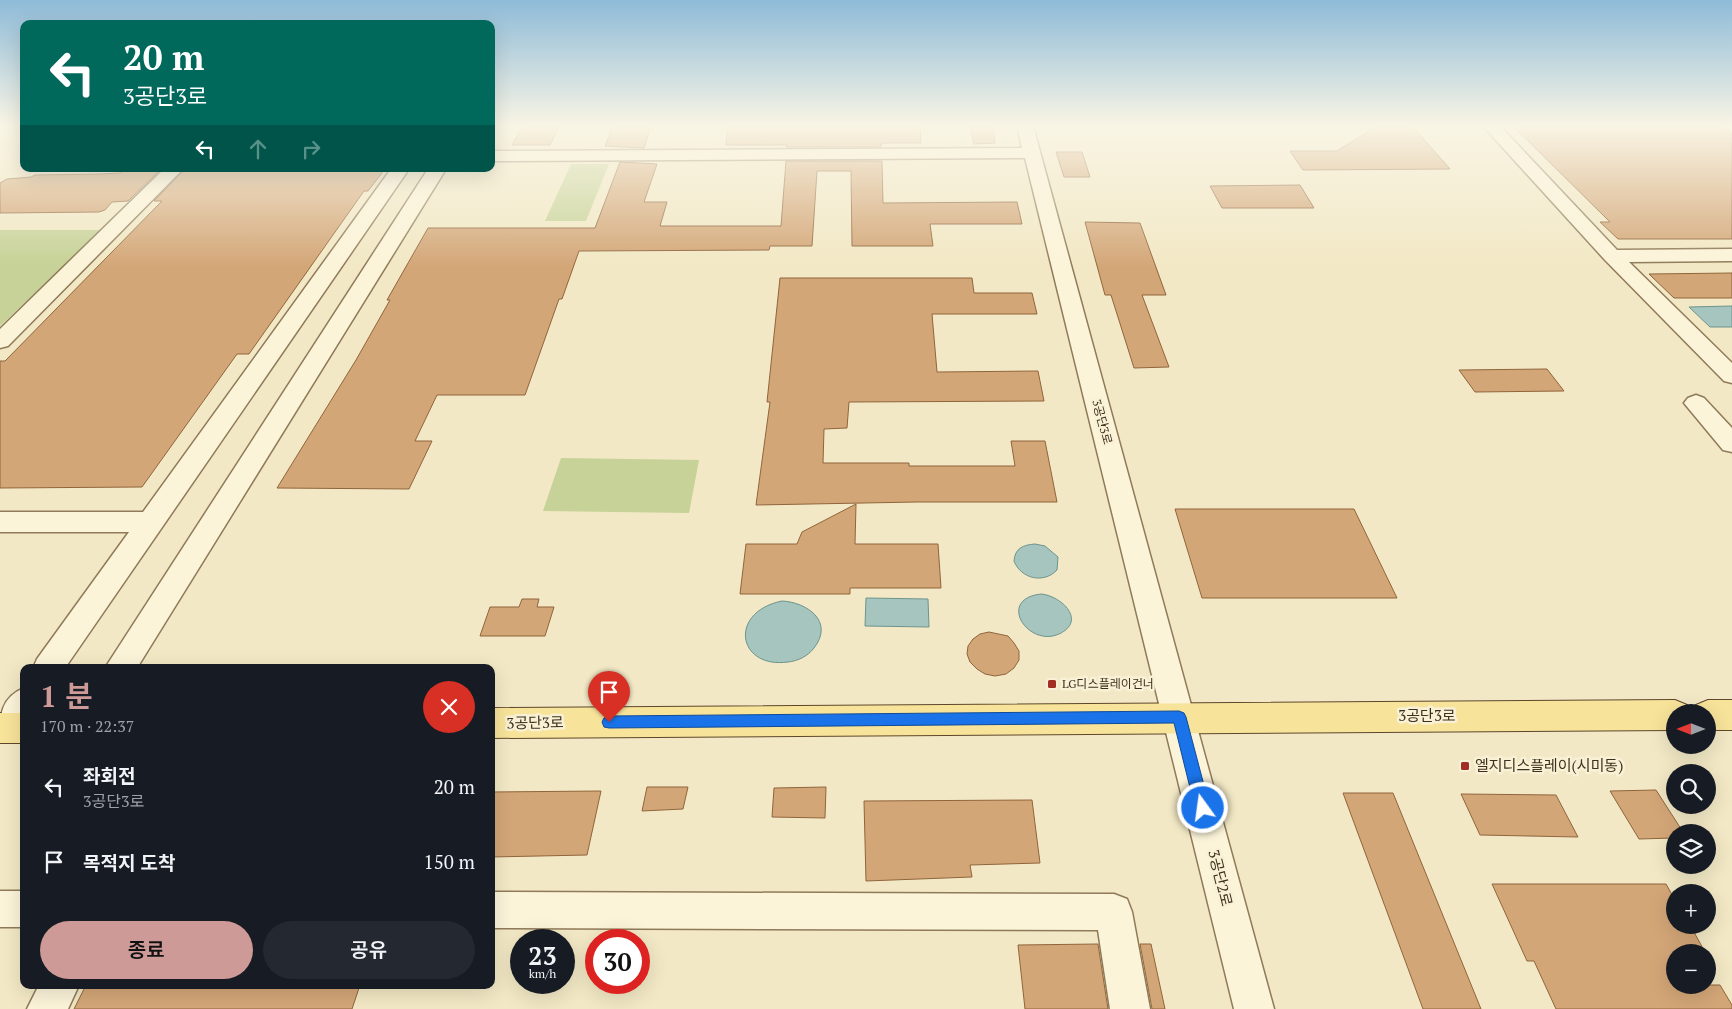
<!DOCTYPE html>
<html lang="ko">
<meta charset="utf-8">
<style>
body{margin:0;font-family:"PT Serif","Noto Sans KR",serif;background:#242831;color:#f1f3f6;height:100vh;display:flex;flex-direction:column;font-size:19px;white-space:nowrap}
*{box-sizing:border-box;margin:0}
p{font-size:16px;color:#9ea1a6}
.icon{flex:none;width:28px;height:28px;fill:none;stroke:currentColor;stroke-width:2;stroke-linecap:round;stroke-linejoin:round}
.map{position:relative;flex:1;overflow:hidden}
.side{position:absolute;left:20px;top:664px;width:475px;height:325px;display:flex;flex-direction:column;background:#171b24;border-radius:10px;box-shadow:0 5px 20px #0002}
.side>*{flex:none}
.banner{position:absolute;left:20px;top:20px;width:475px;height:152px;border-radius:10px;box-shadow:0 5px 20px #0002;background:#00695c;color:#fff;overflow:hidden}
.needle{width:32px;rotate:270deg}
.tools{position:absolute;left:1666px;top:704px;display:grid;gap:10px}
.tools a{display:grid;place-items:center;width:50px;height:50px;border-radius:50%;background:#171b24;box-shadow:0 5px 20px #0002;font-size:25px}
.speed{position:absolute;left:510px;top:929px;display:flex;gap:10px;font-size:25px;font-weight:700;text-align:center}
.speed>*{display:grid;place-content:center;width:65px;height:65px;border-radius:50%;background:#171b24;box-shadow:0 5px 20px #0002;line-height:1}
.speed small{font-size:12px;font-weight:400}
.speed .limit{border:8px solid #d22;background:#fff;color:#111}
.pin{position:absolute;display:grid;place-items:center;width:42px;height:42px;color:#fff;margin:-51px -21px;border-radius:50% 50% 50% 0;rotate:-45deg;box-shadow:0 0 5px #0007}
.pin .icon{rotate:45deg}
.me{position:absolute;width:55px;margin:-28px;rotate:346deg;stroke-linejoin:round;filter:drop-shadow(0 0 4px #0008)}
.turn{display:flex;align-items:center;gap:18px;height:105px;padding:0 20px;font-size:22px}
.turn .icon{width:65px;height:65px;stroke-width:2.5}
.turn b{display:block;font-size:35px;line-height:42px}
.lanes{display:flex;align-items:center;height:48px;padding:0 20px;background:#0003;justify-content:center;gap:25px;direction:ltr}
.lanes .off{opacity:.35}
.round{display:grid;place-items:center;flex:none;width:52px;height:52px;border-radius:26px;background:#242831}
.head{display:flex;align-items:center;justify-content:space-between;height:85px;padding:0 20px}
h1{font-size:30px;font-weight:600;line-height:38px;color:#ce9a97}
.button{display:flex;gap:10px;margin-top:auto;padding:10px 20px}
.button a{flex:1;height:58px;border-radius:30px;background:#ce9a97;color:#111;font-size:20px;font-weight:600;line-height:58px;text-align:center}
.button a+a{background:#242831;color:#f1f3f6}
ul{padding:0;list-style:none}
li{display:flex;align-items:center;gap:15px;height:75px;padding:0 20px}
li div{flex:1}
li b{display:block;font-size:19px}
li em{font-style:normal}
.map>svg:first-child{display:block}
</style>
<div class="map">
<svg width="1732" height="1009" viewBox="0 0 1732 1009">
<rect width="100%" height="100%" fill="#f2e8c5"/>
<path fill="#c6d297" d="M 571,164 L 609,164 L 586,221 L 545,221 Z
M 0,230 L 102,230 L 0,326 Z
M 561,458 L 699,460 L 689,513 L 543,511 Z"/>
<path fill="#a7c5bf" stroke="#6c948e" d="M 1732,306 L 1732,327 L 1710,327 L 1689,307 Z
M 1035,544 L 1045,546 L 1058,557 L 1057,570 C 1044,584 1021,579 1014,561 C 1015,548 1023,545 1035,544 Z
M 1041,594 C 1062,596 1087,621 1059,634 C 1028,648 996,599 1041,594 Z
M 866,598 L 928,599 L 929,627 L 865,626 Z
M 782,601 C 806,602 835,621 814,648 C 808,656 798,661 788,662 C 737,669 728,612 782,601 Z"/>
<path fill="#d3a677" stroke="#90653c" d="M 522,126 L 560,126 L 550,145 L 512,145 Z
M 613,126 L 651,126 L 644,148 L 605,146 Z
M 728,126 L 920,126 L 921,143 L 881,143 L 881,147 L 786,147 L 787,145 L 726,145 Z
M 970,126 L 993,126 L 995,143 L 974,144 Z
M 1377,126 L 1412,126 L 1450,169 L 1303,170 L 1290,151 L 1337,151 Z
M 1513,126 L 1723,126 L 1732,133 L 1732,239 L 1618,239 L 1600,222 L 1610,222 Z
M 1056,152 L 1082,152 L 1090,177 L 1064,177 Z
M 786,161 L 882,161 L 883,203 L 1017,202 L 1022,224 L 930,224 L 933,246 L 852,246 L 851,171 L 817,171 L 812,246 L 770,246 L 769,250 L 579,251 L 562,299 L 559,299 L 525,395 L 437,395 L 415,441 L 432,441 L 409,489 L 277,488 L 356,360 L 390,300 L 387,300 L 428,228 L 595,228 L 620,162 L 657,164 L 644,202 L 667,202 L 660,226 L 781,226 Z
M 185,169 L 385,169 L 368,191 L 364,191 L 249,354 L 237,354 L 142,487 L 0,488 L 0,361 L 5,361 L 162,201 L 154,201 Z
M 160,170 L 128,201 L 112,202 L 105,210 L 99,212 L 0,213 L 0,183 L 7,179 L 31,177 L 35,175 L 100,174 L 120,173 L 123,171 Z
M 1300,185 L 1314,208 L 1222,208 L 1210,186 Z
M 1085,222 L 1140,223 L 1166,295 L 1142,295 L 1169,367 L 1134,368 L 1111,295 L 1105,295 Z
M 1732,273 L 1732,298 L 1674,298 L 1649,274 Z
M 780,278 L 972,278 L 974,293 L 1032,293 L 1037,314 L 932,314 L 937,372 L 1038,371 L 1044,401 L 849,402 L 847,428 L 824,429 L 823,463 L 909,463 L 909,466 L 1015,466 L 1011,441 L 1045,441 L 1057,502 L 917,502 L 756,505 L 770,402 L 767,402 Z
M 1547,369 L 1564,391 L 1475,392 L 1459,370 Z
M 856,504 L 855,544 L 938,544 L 941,588 L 850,588 L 850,594 L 740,594 L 746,544 L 797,544 L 802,532 Z
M 1175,509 L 1354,509 L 1397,598 L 1202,598 Z
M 522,599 L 539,599 L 537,607 L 554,607 L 545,636 L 480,636 L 490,607 L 519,607 Z
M 989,632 L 1008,636 L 1014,643 L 1019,651 L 1019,660 L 1014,668 L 1006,674 L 995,676 L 985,674 L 977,669 L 970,662 L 967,654 L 968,646 L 973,639 L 980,634 Z
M 647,787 L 688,787 L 683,809 L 642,811 Z
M 826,787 L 825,818 L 772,817 L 774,788 Z
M 1656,790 L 1683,832 L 1675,832 L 1675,838 L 1639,839 L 1610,791 Z
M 601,791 L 587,855 L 491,857 L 491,792 Z
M 1343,793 L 1393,793 L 1481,1009 L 1423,1009 Z
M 1461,794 L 1556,795 L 1578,837 L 1480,835 Z
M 1032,800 L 1040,863 L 970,865 L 972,877 L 866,881 L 864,801 Z
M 1492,884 L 1666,884 L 1675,900 L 1675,925 L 1690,925 L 1705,952 L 1675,952 L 1675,985 L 1720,985 L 1732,1005 L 1732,1009 L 1556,1009 L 1534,961 L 1527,961 Z
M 1098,944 L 1108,1009 L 1025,1009 L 1018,945 Z
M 1140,944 L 1151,944 L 1165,1009 L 1152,1009 Z
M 86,985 L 360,985 L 352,1009 L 74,1009 Z"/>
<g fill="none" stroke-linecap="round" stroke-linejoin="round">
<defs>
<path id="minor" d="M 1017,126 L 1033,126 L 1274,1009 L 1234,1009 L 1025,158 L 491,161 L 491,151 L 1022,148 Z
M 1483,126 L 1500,126 L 1617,250 L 1732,249 L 1732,261 L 1629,262 L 1732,363 L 1732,383 L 1724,381 L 1605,260 Z
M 164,169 L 183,169 L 8,346 L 0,348 L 0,329 Z
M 391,169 L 409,169 L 65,668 L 33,668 L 37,659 L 129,532 L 0,532 L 0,512 L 143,512 Z
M 428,169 L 446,169 L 137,668 L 105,668 Z
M 1696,395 L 1704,398 L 1732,428 L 1732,452 L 1723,450 L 1684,403 L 1688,398 Z
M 24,688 L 24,728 L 16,738 L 5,742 L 0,740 C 0,716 0,698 24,688 Z
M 0,891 L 24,891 L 24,927 L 0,927 Z
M 491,892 L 1114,894 L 1127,899 L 1132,912 L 1150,1009 L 1110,1009 L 1098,930 L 491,928 Z
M 39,985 L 79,985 L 68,1009 L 27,1009 Z"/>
<path id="major" d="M 1675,700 L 1687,705 L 1690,712 L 1675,712 L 1675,730 L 491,738 L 491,708 Z
M 1708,700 L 1732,700 L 1732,730 L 1708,730 L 1708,712 L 1693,712 L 1696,705 Z
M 0,713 L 24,713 L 24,743 L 0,743 Z"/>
</defs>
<use href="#minor" stroke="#8f7a59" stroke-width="3"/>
<use href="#major" stroke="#5d472d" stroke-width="2"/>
<use href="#minor" fill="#fcf4d9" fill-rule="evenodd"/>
<use href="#major" fill="#f8e39a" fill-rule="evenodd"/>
</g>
<linearGradient id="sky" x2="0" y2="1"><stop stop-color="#8ebbd8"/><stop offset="0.47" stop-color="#f9f5e5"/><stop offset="1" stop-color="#f9f5e5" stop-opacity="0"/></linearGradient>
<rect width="1732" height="267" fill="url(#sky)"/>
<path fill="#1a73e8" stroke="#114b97" d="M 1179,711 L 1184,713 L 1186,717 L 1210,808 L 1208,813 L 1203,815 L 1197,813 L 1195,808 L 1174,723 L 609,728 L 604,727 L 602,722 L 604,718 L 609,716 Z"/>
<g fill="#a32e23" stroke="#f9f1d5" stroke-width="2">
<rect x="1047" y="679" width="10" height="10" rx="2.5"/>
<rect x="1460" y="761" width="10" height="10" rx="2.5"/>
</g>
<g text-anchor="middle" stroke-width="5" stroke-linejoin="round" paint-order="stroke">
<g font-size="12" fill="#3e301e" stroke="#f9f1d5">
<text transform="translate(1102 422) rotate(75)" y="4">3공단3로</text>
</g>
<g font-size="12" fill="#3e301e" stroke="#f9f1d5" text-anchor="start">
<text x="1062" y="688">LG디스플레이건너</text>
</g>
<g font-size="15" fill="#3e301e" stroke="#f9f1d5">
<text x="1427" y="721">3공단3로</text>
<text transform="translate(535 723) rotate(-1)" y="5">3공단3로</text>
<text transform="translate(1220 878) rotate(76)" y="5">3공단2로</text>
</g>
<g font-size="15" fill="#3e301e" stroke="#f9f1d5" text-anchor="start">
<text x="1475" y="771">엘지디스플레이(시미동)</text>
</g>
</g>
</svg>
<div class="tools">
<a><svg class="needle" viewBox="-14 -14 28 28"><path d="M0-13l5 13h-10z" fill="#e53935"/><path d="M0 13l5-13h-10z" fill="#9ea1a6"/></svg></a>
<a><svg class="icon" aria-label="search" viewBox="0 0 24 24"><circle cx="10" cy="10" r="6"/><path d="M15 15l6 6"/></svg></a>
<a><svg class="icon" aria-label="layers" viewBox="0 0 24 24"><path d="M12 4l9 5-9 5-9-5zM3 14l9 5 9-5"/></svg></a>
<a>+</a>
<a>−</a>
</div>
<div class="speed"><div>23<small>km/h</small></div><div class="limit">30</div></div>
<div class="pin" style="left:609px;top:722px;background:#d93025"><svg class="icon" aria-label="arrive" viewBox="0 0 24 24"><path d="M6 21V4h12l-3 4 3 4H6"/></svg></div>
<svg class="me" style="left:1203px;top:808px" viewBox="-20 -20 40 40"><circle r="17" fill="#1a73e8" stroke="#fff" stroke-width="3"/><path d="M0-11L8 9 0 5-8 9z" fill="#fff"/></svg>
<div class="banner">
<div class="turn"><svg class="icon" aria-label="left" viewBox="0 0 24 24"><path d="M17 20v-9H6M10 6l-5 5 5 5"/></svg><div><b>20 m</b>3공단3로</div></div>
<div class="lanes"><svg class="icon" aria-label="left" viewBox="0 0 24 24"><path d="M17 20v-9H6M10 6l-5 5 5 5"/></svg><svg class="icon off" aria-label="ahead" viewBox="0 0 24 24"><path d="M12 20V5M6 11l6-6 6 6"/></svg><svg class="icon off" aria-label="right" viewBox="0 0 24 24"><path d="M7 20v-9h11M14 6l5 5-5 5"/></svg></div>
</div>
<section class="side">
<div class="head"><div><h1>1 분</h1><p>170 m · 22:37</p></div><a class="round" style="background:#d93025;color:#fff"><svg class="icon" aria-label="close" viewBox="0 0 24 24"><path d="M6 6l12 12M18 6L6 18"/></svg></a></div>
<ul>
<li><svg class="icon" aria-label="left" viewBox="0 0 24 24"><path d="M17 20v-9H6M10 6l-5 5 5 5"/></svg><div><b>좌회전</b><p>3공단3로</p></div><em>20 m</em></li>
<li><svg class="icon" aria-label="arrive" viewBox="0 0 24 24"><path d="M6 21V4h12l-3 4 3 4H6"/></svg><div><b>목적지 도착</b></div><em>150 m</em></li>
</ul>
<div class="button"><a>종료</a><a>공유</a></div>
</section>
</div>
